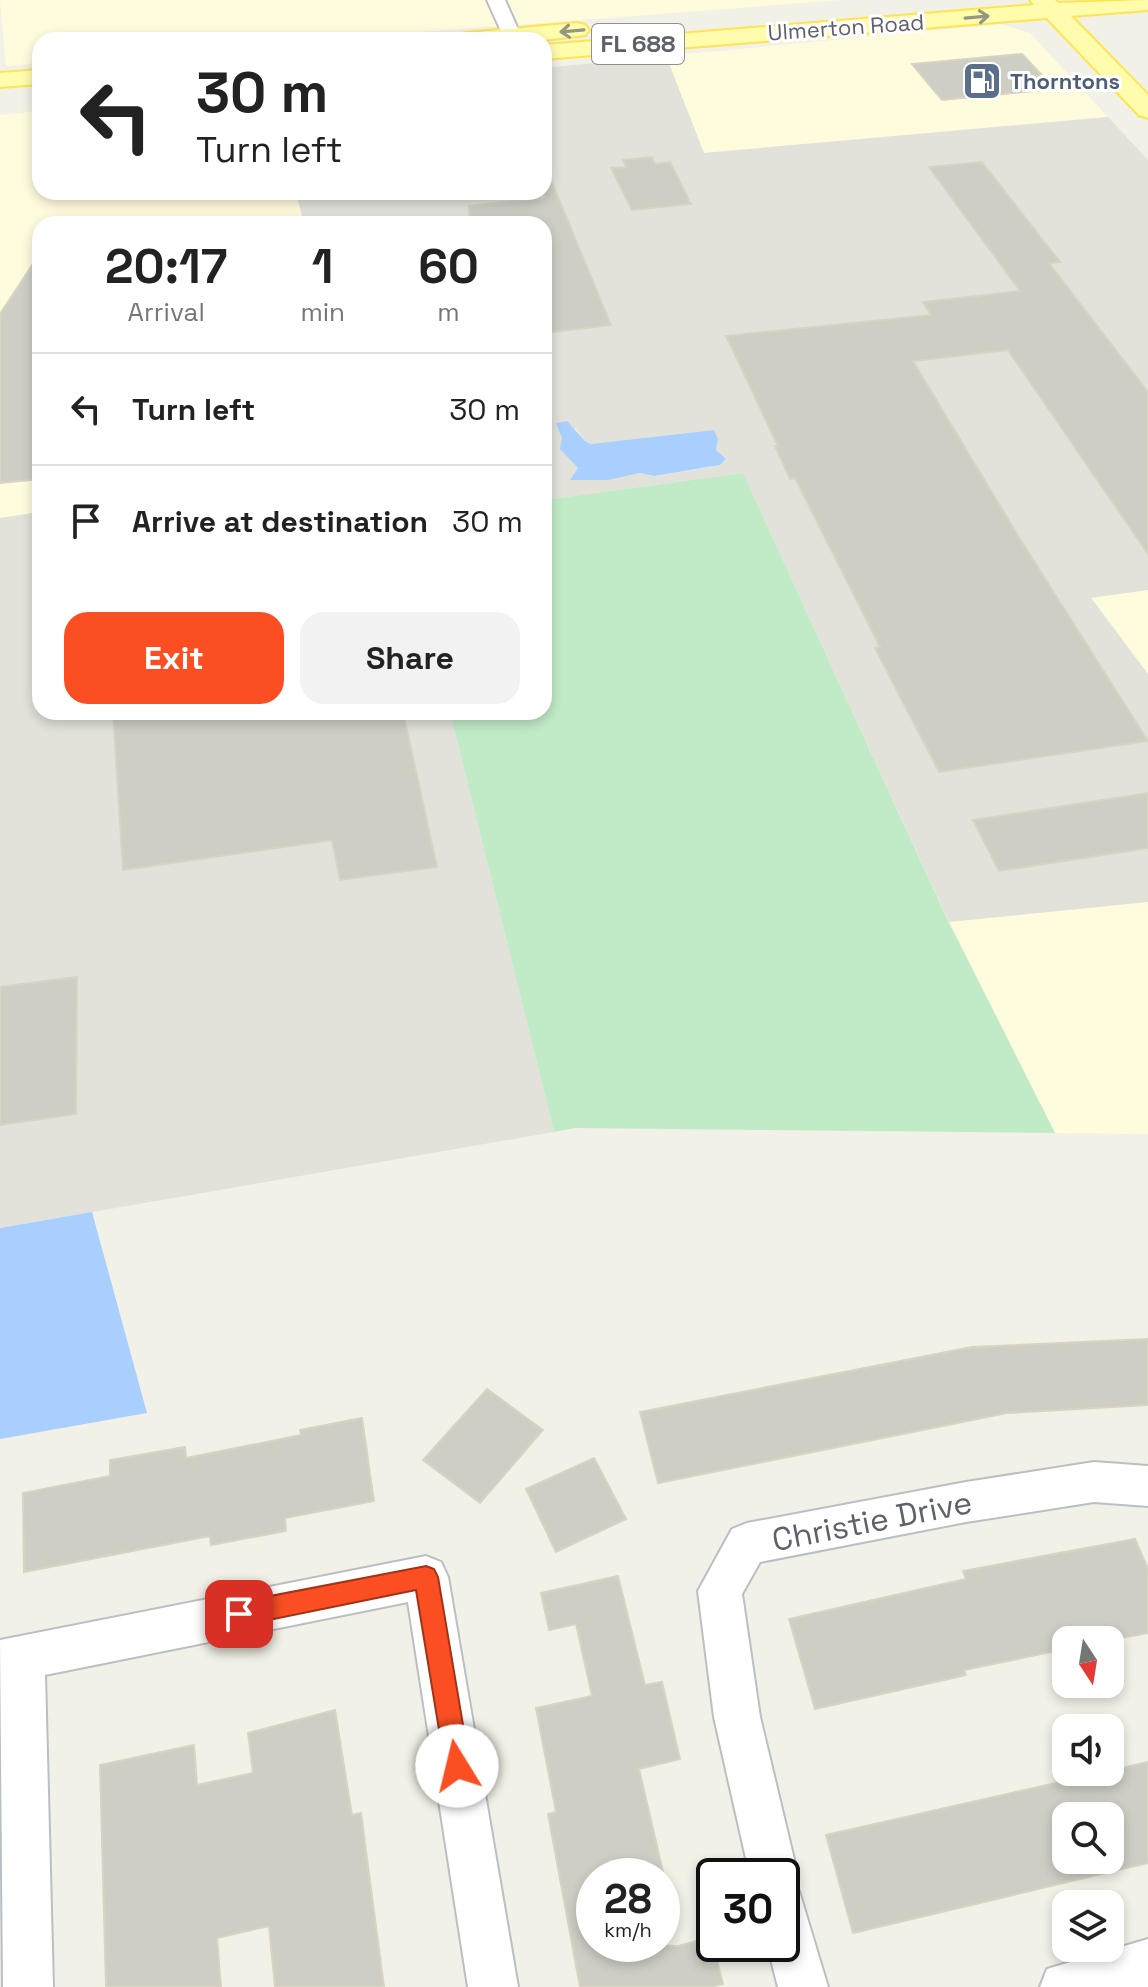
<!DOCTYPE html>
<style>
body{margin:0;font-family:"Space Grotesk",sans-serif;background:#f2f2f2;color:#222;height:100vh;display:flex;flex-direction:column;font-size:30px;white-space:nowrap}
*{box-sizing:border-box;margin:0}
p{font-size:26px;color:#767676}
.icon{flex:none;width:44px;height:44px;fill:none;stroke:currentColor;stroke-width:2;stroke-linecap:round;stroke-linejoin:round}
.map{position:relative;flex:1;overflow:hidden}
.drawer{position:absolute;left:32px;top:216px;width:520px;height:504px;display:flex;flex-direction:column;background:#fff;border-radius:24px;box-shadow:0 4px 12px #0003}
.drawer>*{flex:none}
.guide{position:absolute;left:32px;top:32px;width:520px;height:168px;border-radius:24px;box-shadow:0 4px 12px #0003;background:#fff;color:#222;overflow:hidden}
.needle{width:52px;rotate:168deg}
.fabs{position:absolute;left:1052px;top:1626px;display:grid;gap:16px}
.fabs a{display:grid;place-items:center;width:72px;height:72px;border-radius:16px;background:#fff;box-shadow:0 4px 12px #0003;font-size:40px}
.speed{position:absolute;left:576px;top:1858px;display:flex;gap:16px;font-size:40px;font-weight:700;text-align:center}
.speed>*{display:grid;place-content:center;width:104px;height:104px;border-radius:50%;background:#fff;box-shadow:0 4px 12px #0003;line-height:1}
.speed small{font-size:20px;font-weight:400}
.speed .limit{border:4px solid #111;border-radius:12px;background:#fff;color:#111}
.pin{position:absolute;display:grid;place-items:center;width:68px;height:68px;color:#fff;margin:-34px;border-radius:16px;box-shadow:0 4px 12px #0006}
.me{position:absolute;width:88px;margin:-44px;rotate:351deg;stroke-linejoin:round;filter:drop-shadow(0 0 6px #0008)}
.turn{display:flex;align-items:center;gap:28px;height:168px;padding:0 32px;font-size:36px}
.turn .icon{width:104px;height:104px;stroke-width:2.5}
.turn b{display:block;font-size:56px;line-height:68px}
.eta{display:flex;justify-content:space-evenly;align-items:center;height:136px;text-align:center}
.eta b{font-size:48px;font-weight:800;line-height:56px}
.action{display:flex;gap:16px;margin-top:auto;padding:16px 32px}
.action a{flex:1;height:92px;border-radius:24px;background:#fb4f23;color:#fff;font-size:32px;font-weight:800;line-height:92px;text-align:center}
.action a+a{background:#f2f2f2;color:#222}
ul{padding:0;list-style:none}
li{display:flex;align-items:center;gap:24px;height:112px;padding:0 32px;border-top:2px solid #e0e0e0}
li div{flex:1}
li b{display:block;font-size:30px}
li em{font-style:normal}
.map>svg:first-child{display:block}
</style>
<div class="map">
<svg width="1148" height="1987" viewBox="0 0 1148 1987">
<rect width="100%" height="100%" fill="#f2f1e7"/>
<path fill="#fffcde" d="M 0,0 L 487,0 L 498,26 L 322,40 L 40,40 L 40,63 L 6,66 Z
M 505,0 L 841,0 L 516,25 Z
M 1001,24 L 1030,33 L 1108,117 L 704,153 L 666,56 Z
M 40,111 L 40,192 L 296,192 L 304,224 L 40,224 L 40,512 L 0,518 L 0,115 Z
M 1148,590 L 1148,674 L 1091,597 Z
M 1148,902 L 1148,1134 L 1055,1133 L 950,922 Z"/>
<path fill="#e2e2db" fill-rule="evenodd" d="M 666,56 L 704,153 L 1108,117 L 1148,160 L 1148,590 L 1091,598 L 1148,674 L 1148,902 L 949,922 L 743,473 L 544,500 L 544,224 L 304,224 L 296,192 L 367,192 L 392,196 L 438,192 L 544,192 L 544,68 ZM 576,428 L 585,441 L 591,444 L 714,430 L 716,450 L 726,459 L 712,467 L 654,476 L 640,473 L 608,480 L 571,480 L 578,468 L 561,449 L 562,438 Z
M 40,512 L 40,712 L 450,712 L 554,1132 L 0,1228 L 0,518 Z"/>
<path fill="#c1ebc7" d="M 743,473 L 949,923 L 1055,1133 L 575,1128 L 554,1132 L 450,712 L 544,712 L 544,500 Z"/>
<path fill="#a9cfff" d="M 567,421 L 585,441 L 591,444 L 714,430 L 718,439 L 716,450 L 726,459 L 720,465 L 654,476 L 640,473 L 608,480 L 570,480 L 578,468 L 560,449 L 562,438 L 556,423 Z
M 92,1212 L 147,1413 L 0,1439 L 0,1228 Z"/>
<path fill="#cfcec5" stroke="#d7d4c4" stroke-width="2" fill-rule="evenodd" d="M 1022,54 L 1055,89 L 942,100 L 912,64 Z
M 652,157 L 655,164 L 670,162 L 691,204 L 632,210 L 611,168 L 626,167 L 623,160 Z
M 982,162 L 1060,262 L 1049,263 L 1148,392 L 1148,554 L 1008,350 L 913,361 L 1020,539 L 1148,741 L 939,772 L 875,648 L 880,647 L 795,478 L 790,479 L 775,446 L 778,446 L 726,336 L 931,315 L 923,302 L 1020,291 L 929,167 Z
M 545,166 L 558,197 L 611,325 L 544,333 L 544,224 L 470,224 L 469,206 L 544,198 Z
M 40,253 L 40,479 L 0,483 L 0,314 Z
M 113,712 L 403,712 L 437,867 L 340,880 L 332,840 L 123,870 Z
M 1148,793 L 1148,848 L 999,871 L 973,820 Z
M 77,977 L 76,1114 L 0,1125 L 0,987 Z
M 1148,1339 L 1148,1405 L 1007,1413 L 658,1483 L 640,1412 L 972,1347 Z
M 487,1389 L 543,1430 L 480,1503 L 423,1460 Z
M 362,1418 L 374,1501 L 285,1518 L 286,1531 L 211,1545 L 210,1536 L 24,1572 L 23,1493 L 110,1476 L 110,1460 L 185,1447 L 186,1458 L 301,1435 L 300,1430 Z
M 594,1458 L 626,1519 L 556,1552 L 526,1489 Z
M 1135,1539 L 1148,1569 L 1148,1633 L 1110,1640 L 1066,1640 L 1066,1649 L 964,1670 L 966,1675 L 815,1709 L 789,1619 L 966,1579 L 963,1571 Z
M 618,1576 L 645,1685 L 662,1682 L 680,1759 L 639,1769 L 664,1876 L 594,1876 L 594,1944 L 678,1946 L 711,1937 L 723,1984 L 710,1987 L 580,1987 L 548,1814 L 556,1812 L 536,1708 L 592,1696 L 576,1624 L 549,1630 L 541,1593 Z
M 335,1710 L 352,1815 L 361,1813 L 384,1987 L 275,1987 L 269,1926 L 217,1938 L 221,1987 L 106,1987 L 100,1765 L 194,1745 L 197,1785 L 253,1773 L 248,1733 Z
M 1148,1762 L 1148,1863 L 853,1933 L 826,1835 ZM 1066,1816 L 1110,1816 L 1110,1860 L 1066,1860 Z"/>
<g fill="none" stroke-linecap="round" stroke-linejoin="round">
<defs>
<path id="minor" d="M 487,0 L 505,0 L 521,36 L 519,40 L 505,40 Z
M 1094,1462 L 1148,1466 L 1148,1506 L 1094,1502 L 966,1522 L 760,1562 L 742,1594 L 760,1717 L 798,1876 L 793,1888 L 799,1891 L 828,1987 L 778,1987 L 767,1944 L 782,1944 L 782,1876 L 750,1876 L 714,1717 L 698,1591 L 732,1529 L 747,1523 L 966,1482 Z
M 426,1556 L 441,1562 L 448,1577 L 518,1987 L 468,1987 L 408,1602 L 45,1675 L 53,1987 L 3,1987 L 0,1640 Z
M 1148,1939 L 1148,1987 L 1040,1987 L 1047,1969 Z"/>
<path id="major" d="M 1030,0 L 1055,0 L 1058,3 L 1148,0 L 1148,10 L 1071,16 L 1148,95 L 1148,118 L 1139,115 L 1047,18 L 544,59 L 544,45 L 1034,5 Z
M 577,23 L 585,25 L 589,30 L 585,35 L 544,40 L 454,40 L 458,35 L 466,33 Z
M 40,70 L 40,84 L 0,87 L 0,73 Z"/>
</defs>
<use href="#minor" stroke="#bbbec3" stroke-width="4"/>
<use href="#major" stroke="#ffe452" stroke-width="4"/>
<use href="#minor" fill="#fff" fill-rule="evenodd"/>
<use href="#major" fill="#fffcae" fill-rule="evenodd"/>
</g>
<defs><path id="oneway-shaft" d="M-6 0H5M1.5-3L5.5 0L1.5 3" fill="none" stroke-width="1.6" stroke-linecap="round" stroke-linejoin="round" transform="scale(2)"/></defs>
<g stroke="#969781">
<use href="#oneway-shaft" transform="translate(977 17) rotate(-5)"/>
<use href="#oneway-shaft" transform="translate(572 31) rotate(175)"/>
</g>
<path fill="#fb4f23" stroke="#a33317" stroke-width="2" d="M 426,1566 L 434,1569 L 438,1577 L 470,1766 L 466,1775 L 457,1779 L 448,1775 L 445,1766 L 416,1590 L 239,1626 L 231,1622 L 228,1614 L 231,1606 L 239,1602 Z"/>
<defs>
<symbol id="fuel-square" viewBox="-11 -11 22 22"><rect x="-9" y="-9" width="18" height="18" rx="4" fill="#5c6f8a" stroke="#fff"/><path d="M-5.5-6h7V0h2V4h1.3V-2.5L3-4.5l.8-.8L6-3V5H2.5V1h-1V6h-7ZM-4.2-4.7v3.2H.2V-4.7Z" fill="#fff"/></symbol>
</defs>
<g fill-rule="evenodd">
<use href="#fuel-square" x="960" y="59" width="44" height="44"/>
</g>
<g text-anchor="middle" stroke-width="6" stroke-linejoin="round" paint-order="stroke">
<g font-size="22" fill="#5e6169" stroke="#fff">
<text transform="translate(846 27) rotate(-4)" y="8">Ulmerton Road</text>
</g>
<g font-size="22" font-weight="bold" fill="#4e5e75" stroke="#fff" text-anchor="start">
<text x="1010" y="89">Thorntons</text>
</g>
<rect fill="#fff" stroke="#8e9096" stroke-width="2" x="592" y="24" width="92" height="40" rx="6"/>
<g font-size="24" font-weight="bold" fill="#5e6169">
<text x="638" y="52">FL 688</text>
</g>
<g font-size="32" fill="#5e6169" stroke="#fff">
<text transform="translate(872 1521) rotate(-11)" y="11">Christie Drive</text>
</g>
</g>
</svg>
<div class="fabs">
<a><svg class="needle" viewBox="-14 -14 28 28"><path d="M0-13l5 13h-10z" fill="#e53935"/><path d="M0 13l5-13h-10z" fill="#767676"/></svg></a>
<a><svg class="icon" aria-label="sound" viewBox="0 0 24 24"><path d="M4 9h4l5-4v14l-5-4H4zM17 9q2 3 0 6"/></svg></a>
<a><svg class="icon" aria-label="search" viewBox="0 0 24 24"><circle cx="10" cy="10" r="6"/><path d="M15 15l6 6"/></svg></a>
<a><svg class="icon" aria-label="layers" viewBox="0 0 24 24"><path d="M12 4l9 5-9 5-9-5zM3 14l9 5 9-5"/></svg></a>
</div>
<div class="speed"><div>28<small>km/h</small></div><div class="limit">30</div></div>
<div class="pin" style="left:239px;top:1614px;background:#d93025"><svg class="icon" aria-label="arrive" viewBox="0 0 24 24"><path d="M6 21V4h12l-3 4 3 4H6"/></svg></div>
<svg class="me" style="left:457px;top:1766px" viewBox="-20 -20 40 40"><circle r="19" fill="#fff"/><path d="M0-13L10 11 0 6-10 11z" fill="#fb4f23"/></svg>
<div class="guide">
<div class="turn"><svg class="icon" aria-label="left" viewBox="0 0 24 24"><path d="M17 20v-9H6M10 6l-5 5 5 5"/></svg><div><b>30 m</b>Turn left</div></div>
</div>
<section class="drawer">
<div class="eta">
<div><b>20:17</b><p>Arrival</p></div>
<div><b>1</b><p>min</p></div>
<div><b>60</b><p>m</p></div>
</div>
<ul>
<li><svg class="icon" aria-label="left" viewBox="0 0 24 24"><path d="M17 20v-9H6M10 6l-5 5 5 5"/></svg><div><b>Turn left</b></div><em>30 m</em></li>
<li><svg class="icon" aria-label="arrive" viewBox="0 0 24 24"><path d="M6 21V4h12l-3 4 3 4H6"/></svg><div><b>Arrive at destination</b></div><em>30 m</em></li>
</ul>
<div class="action"><a>Exit</a><a>Share</a></div>
</section>
</div>
